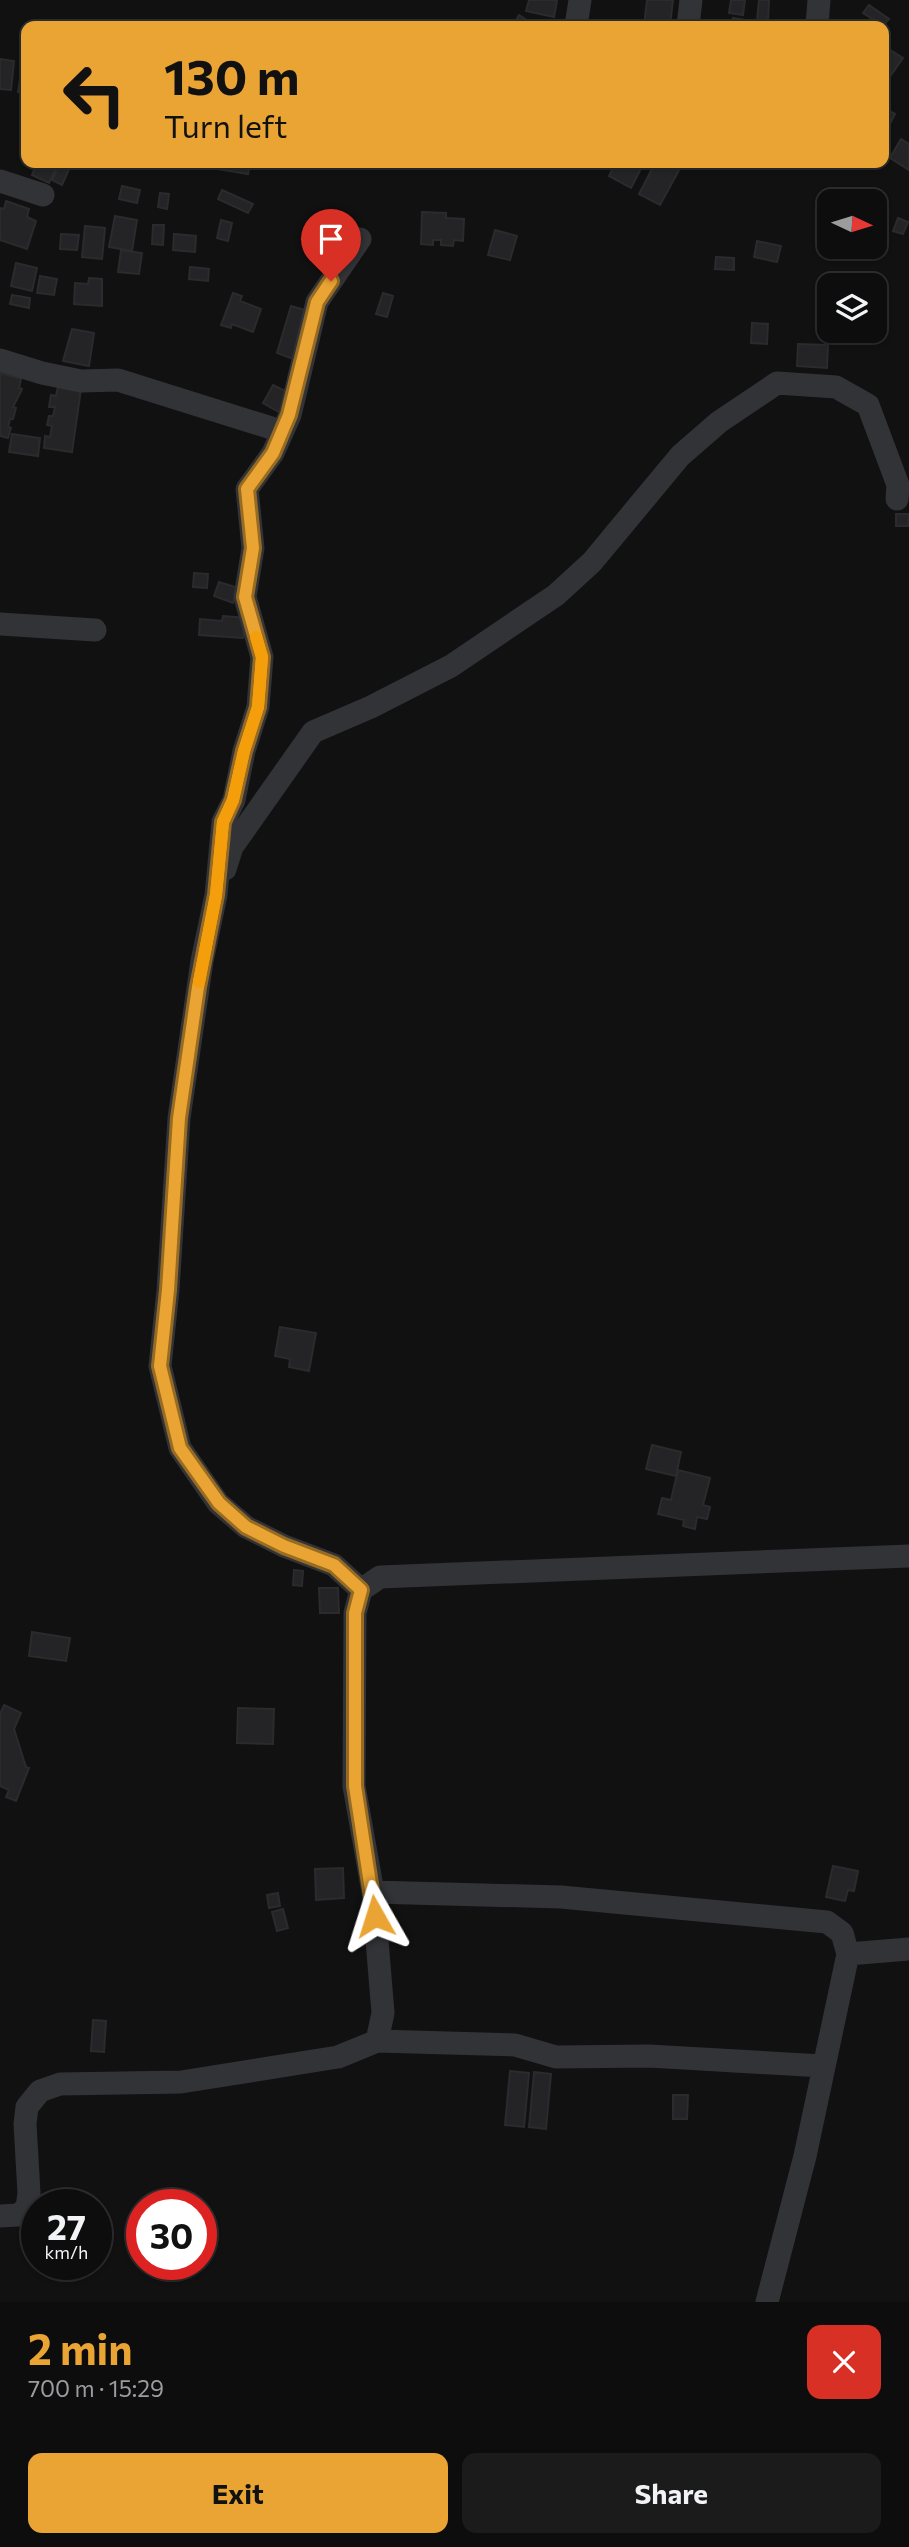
<!DOCTYPE html>
<meta charset="utf-8">
<style>
body{margin:0;font-family:Commissioner,sans-serif;background:#1b1b1c;color:#f1f3f6;height:100vh;display:flex;flex-direction:column;font-size:26px;white-space:nowrap}
*{box-sizing:border-box;margin:0}
p{font-size:23px;color:#9a9c9e}
.icon{flex:none;width:38px;height:38px;fill:none;stroke:currentColor;stroke-width:2;stroke-linecap:round;stroke-linejoin:round}
.map{position:relative;height:2302px;overflow:hidden}
.sheet{display:flex;flex-direction:column;background:#0d0d0e;flex:1}
.sheet>*{flex:none}
.banner{position:absolute;left:21px;top:21px;width:868px;height:147px;border-radius:14px;box-shadow:0 2px 5px #0004,0 0 0 2px #2d2d2e;background:#e9a433;color:#111;overflow:hidden}
.needle{width:46px;rotate:94deg}
.controls{position:absolute;left:817px;top:189px;display:grid;gap:14px}
.controls a{display:grid;place-items:center;width:70px;height:70px;border-radius:14px;background:#0d0d0e;box-shadow:0 2px 5px #0004,0 0 0 2px #2d2d2e;font-size:35px}
.speed{position:absolute;left:21px;top:2189px;display:flex;gap:14px;font-size:35px;font-weight:700;text-align:center}
.speed>*{display:grid;place-content:center;width:91px;height:91px;border-radius:50%;background:#0d0d0e;box-shadow:0 2px 5px #0004,0 0 0 2px #2d2d2e;line-height:1}
.speed small{font-size:18px;font-weight:400}
.speed .limit{border:10px solid #d22;background:#fff;color:#111}
.pin{position:absolute;display:grid;place-items:center;width:60px;height:60px;color:#fff;margin:-72px -30px;border-radius:50% 50% 50% 0;rotate:-45deg;box-shadow:0 0 7px #0007}
.pin .icon{rotate:45deg}
.me{position:absolute;width:77px;margin:-38px;rotate:354deg;stroke-linejoin:round;filter:drop-shadow(0 0 5px #0008)}
.turn{display:flex;align-items:center;gap:24px;height:147px;padding:0 28px;font-size:32px}
.turn .icon{width:91px;height:91px;stroke-width:2.5}
.turn b{display:block;font-size:49px;line-height:60px}
.round{display:grid;place-items:center;flex:none;width:74px;height:74px;border-radius:14px;background:#1b1b1c}
.head{display:flex;align-items:center;justify-content:space-between;height:119px;padding:0 28px}
h1{font-size:42px;font-weight:700;line-height:52px;color:#e9a433}
.primary-button{display:flex;gap:14px;margin-top:auto;padding:14px 28px}
.primary-button a{flex:1;height:80px;border-radius:14px;background:#e9a433;color:#111;font-size:28px;font-weight:700;line-height:80px;text-align:center}
.primary-button a+a{background:#1b1b1c;color:#f1f3f6}
.map>svg:first-child{display:block}
</style>
<div class="map">
<svg width="909" height="2302" viewBox="0 0 909 2302">
<rect width="100%" height="100%" fill="#111112"/>
<path fill="#242426" stroke="#2b2b2e" stroke-width="2" d="M 529,0 L 557,0 L 554,17 L 526,11 Z
M 647,0 L 673,0 L 670,26 L 644,26 Z
M 731,0 L 745,0 L 743,15 L 729,13 Z
M 759,0 L 769,0 L 768,21 L 757,21 Z
M 869,5 L 889,19 L 883,26 L 863,13 Z
M 519,15 L 536,26 L 518,26 L 514,24 Z
M 733,18 L 753,21 L 752,26 L 733,26 Z
M 884,46 L 903,58 L 889,78 L 884,75 Z
M 0,59 L 14,61 L 11,90 L 0,89 Z
M 20,79 L 26,79 L 26,106 L 20,105 L 22,92 L 18,92 Z
M 884,108 L 895,114 L 887,130 L 884,129 Z
M 901,139 L 909,144 L 909,170 L 890,158 Z
M 37,163 L 55,170 L 49,183 L 32,175 Z
M 60,163 L 71,165 L 62,185 L 52,180 Z
M 206,163 L 250,163 L 248,174 L 205,167 Z
M 615,163 L 644,163 L 631,188 L 609,176 Z
M 646,163 L 683,163 L 660,205 L 639,194 L 653,167 Z
M 122,186 L 140,190 L 137,203 L 119,199 Z
M 222,190 L 253,204 L 248,213 L 218,199 Z
M 160,193 L 169,194 L 167,209 L 158,207 Z
M 6,201 L 29,209 L 27,217 L 36,221 L 27,249 L 0,240 L 0,208 L 4,209 Z
M 422,212 L 446,213 L 446,218 L 464,219 L 463,241 L 454,240 L 453,246 L 441,245 L 441,240 L 433,240 L 433,245 L 421,244 Z
M 115,216 L 137,220 L 132,251 L 109,247 Z
M 898,218 L 908,222 L 903,234 L 893,231 Z
M 221,220 L 232,223 L 228,241 L 217,238 Z
M 153,225 L 164,225 L 163,245 L 152,244 Z
M 85,226 L 105,228 L 102,259 L 82,257 Z
M 495,230 L 517,236 L 510,260 L 488,255 Z
M 61,234 L 79,235 L 77,250 L 60,249 Z
M 174,234 L 196,236 L 195,252 L 173,250 Z
M 757,241 L 781,246 L 777,262 L 754,257 Z
M 121,250 L 142,253 L 139,274 L 118,272 Z
M 716,257 L 734,258 L 734,270 L 715,269 Z
M 16,263 L 37,268 L 32,291 L 11,286 Z
M 190,267 L 209,269 L 208,281 L 189,279 Z
M 40,276 L 57,279 L 54,295 L 37,293 Z
M 89,278 L 102,279 L 102,306 L 74,304 L 75,283 L 88,284 Z
M 233,293 L 242,296 L 240,301 L 261,309 L 253,332 L 232,324 L 231,328 L 221,325 Z
M 383,293 L 393,296 L 387,317 L 376,314 Z
M 12,295 L 30,298 L 29,308 L 10,304 Z
M 291,306 L 308,311 L 293,359 L 277,353 Z
M 752,323 L 768,324 L 767,344 L 751,343 Z
M 72,329 L 94,333 L 89,366 L 63,361 Z
M 798,344 L 828,345 L 827,368 L 797,366 Z
M 0,373 L 21,379 L 19,388 L 22,389 L 13,407 L 16,408 L 13,419 L 10,419 L 8,427 L 11,428 L 8,438 L 0,436 Z
M 273,385 L 289,393 L 279,412 L 263,403 Z
M 58,386 L 81,389 L 72,452 L 44,448 L 45,436 L 50,437 L 52,426 L 47,425 L 49,416 L 53,416 L 55,407 L 49,407 L 51,395 L 56,396 Z
M 12,434 L 40,438 L 38,456 L 9,452 Z
M 896,514 L 909,514 L 908,526 L 896,526 Z
M 194,573 L 208,574 L 207,588 L 193,587 Z
M 219,582 L 238,588 L 233,603 L 214,596 Z
M 223,616 L 247,618 L 243,638 L 199,635 L 200,619 L 222,621 Z
M 280,1327 L 316,1333 L 309,1371 L 289,1367 L 290,1359 L 275,1356 Z
M 652,1445 L 681,1452 L 676,1476 L 646,1469 Z
M 678,1470 L 710,1478 L 703,1505 L 710,1507 L 707,1519 L 697,1517 L 695,1529 L 683,1526 L 684,1520 L 658,1514 L 662,1498 L 671,1500 Z
M 294,1570 L 303,1571 L 302,1586 L 293,1585 Z
M 319,1588 L 338,1588 L 339,1613 L 320,1613 Z
M 32,1632 L 70,1638 L 66,1661 L 29,1656 Z
M 4,1705 L 21,1713 L 14,1729 L 26,1767 L 29,1768 L 16,1801 L 6,1797 L 9,1790 L 0,1786 L 0,1714 Z
M 238,1708 L 274,1709 L 273,1744 L 237,1743 Z
M 833,1866 L 858,1871 L 854,1891 L 848,1890 L 845,1901 L 826,1897 Z
M 343,1868 L 344,1898 L 316,1900 L 315,1869 Z
M 278,1893 L 280,1906 L 269,1908 L 267,1895 Z
M 283,1909 L 288,1928 L 277,1931 L 272,1912 Z
M 93,2020 L 106,2021 L 104,2052 L 91,2051 Z
M 510,2071 L 529,2073 L 524,2127 L 505,2125 Z
M 534,2072 L 551,2074 L 546,2129 L 529,2127 Z
M 673,2095 L 688,2095 L 687,2119 L 673,2119 Z"/>
<g fill="none" stroke-linecap="round" stroke-linejoin="round">
<path stroke="#323337" stroke-width="23" d="M 576,26 L 580,0
M 688,26 L 691,0
M 817,26 L 819,0
M 0,181 L 43,195
M 360,239 L 317,302 L 290,415 L 273,453 L 247,489 L 253,548 L 245,597 L 262,657 L 258,707 L 244,751 L 234,800 L 223,822 L 216,895 L 202,961 L 179,1118 L 168,1290 L 160,1366 L 180,1448 L 218,1503 L 246,1527 L 284,1546 L 334,1565 L 361,1590
M 0,360 L 42,373 L 81,381 L 118,380 L 281,431
M 0,624 L 95,630
M 225,869 L 232,847 L 313,732 L 371,707 L 451,666 L 556,595 L 592,562 L 680,456 L 719,422 L 777,383 L 836,387 L 868,405 L 898,485 L 897,499
M 373,1892 L 561,1897 L 827,1922 L 842,1933 L 848,1954 L 805,2156 L 767,2302
M 848,1954 L 909,1949
M 377,2041 L 383,2013 L 373,1892 L 354,1786 L 355,1613 L 361,1590 L 380,1577 L 909,1556
M 0,2216 L 18,2215 L 27,2208 L 29,2193 L 25,2124 L 27,2107 L 40,2091 L 60,2084 L 181,2082 L 338,2057 L 377,2041 L 515,2045 L 556,2057 L 649,2056 L 823,2066"/>
</g>
<g fill="none" stroke-linecap="round" stroke-linejoin="round">
<defs>
<path id="route" d="M 331,281 L 317,302 L 289,415 L 273,453 L 247,489 L 253,548 L 245,597 L 262,657 L 258,707 L 244,751 L 233,800 L 223,822 L 216,895 L 198,987 L 179,1118 L 168,1290 L 160,1366 L 180,1448 L 219,1503 L 246,1527 L 284,1546 L 334,1565 L 361,1590 L 355,1613 L 355,1786 L 375,1916"/>
</defs>
<use href="#route" stroke="#976b21" stroke-width="18"/>
<use href="#route" stroke="#e9a433" stroke-width="12"/>
<path stroke="#f59e0b" stroke-width="12" d="M 199,982 L 216,895 L 223,822 L 233,800 L 244,751 L 258,707 L 262,657 L 256,637"/>
</g>
</svg>
<div class="controls">
<a><svg class="needle" viewBox="-14 -14 28 28"><path d="M0-13l5 13h-10z" fill="#e53935"/><path d="M0 13l5-13h-10z" fill="#9a9c9e"/></svg></a>
<a><svg class="icon" aria-label="layers" viewBox="0 0 24 24"><path d="M12 4l9 5-9 5-9-5zM3 14l9 5 9-5"/></svg></a>
</div>
<div class="speed"><div>27<small>km/h</small></div><div class="limit">30</div></div>
<div class="pin" style="left:331px;top:281px;background:#d93025"><svg class="icon" aria-label="arrive" viewBox="0 0 24 24"><path d="M6 21V4h12l-3 4 3 4H6"/></svg></div>
<svg class="me" style="left:375px;top:1916px" viewBox="-20 -20 40 40"><path d="M0-17L14 15 0 8-14 15z" fill="#e9a433" stroke="#fff" stroke-width="4"/></svg>
<div class="banner">
<div class="turn"><svg class="icon" aria-label="left" viewBox="0 0 24 24"><path d="M17 20v-9H6M10 6l-5 5 5 5"/></svg><div><b>130 m</b>Turn left</div></div>
</div>
</div>
<section class="sheet">
<div class="head"><div><h1>2 min</h1><p>700 m · 15:29</p></div><a class="round" style="background:#d93025;color:#fff"><svg class="icon" aria-label="close" viewBox="0 0 24 24"><path d="M6 6l12 12M18 6L6 18"/></svg></a></div>
<div class="primary-button"><a>Exit</a><a>Share</a></div>
</section>
